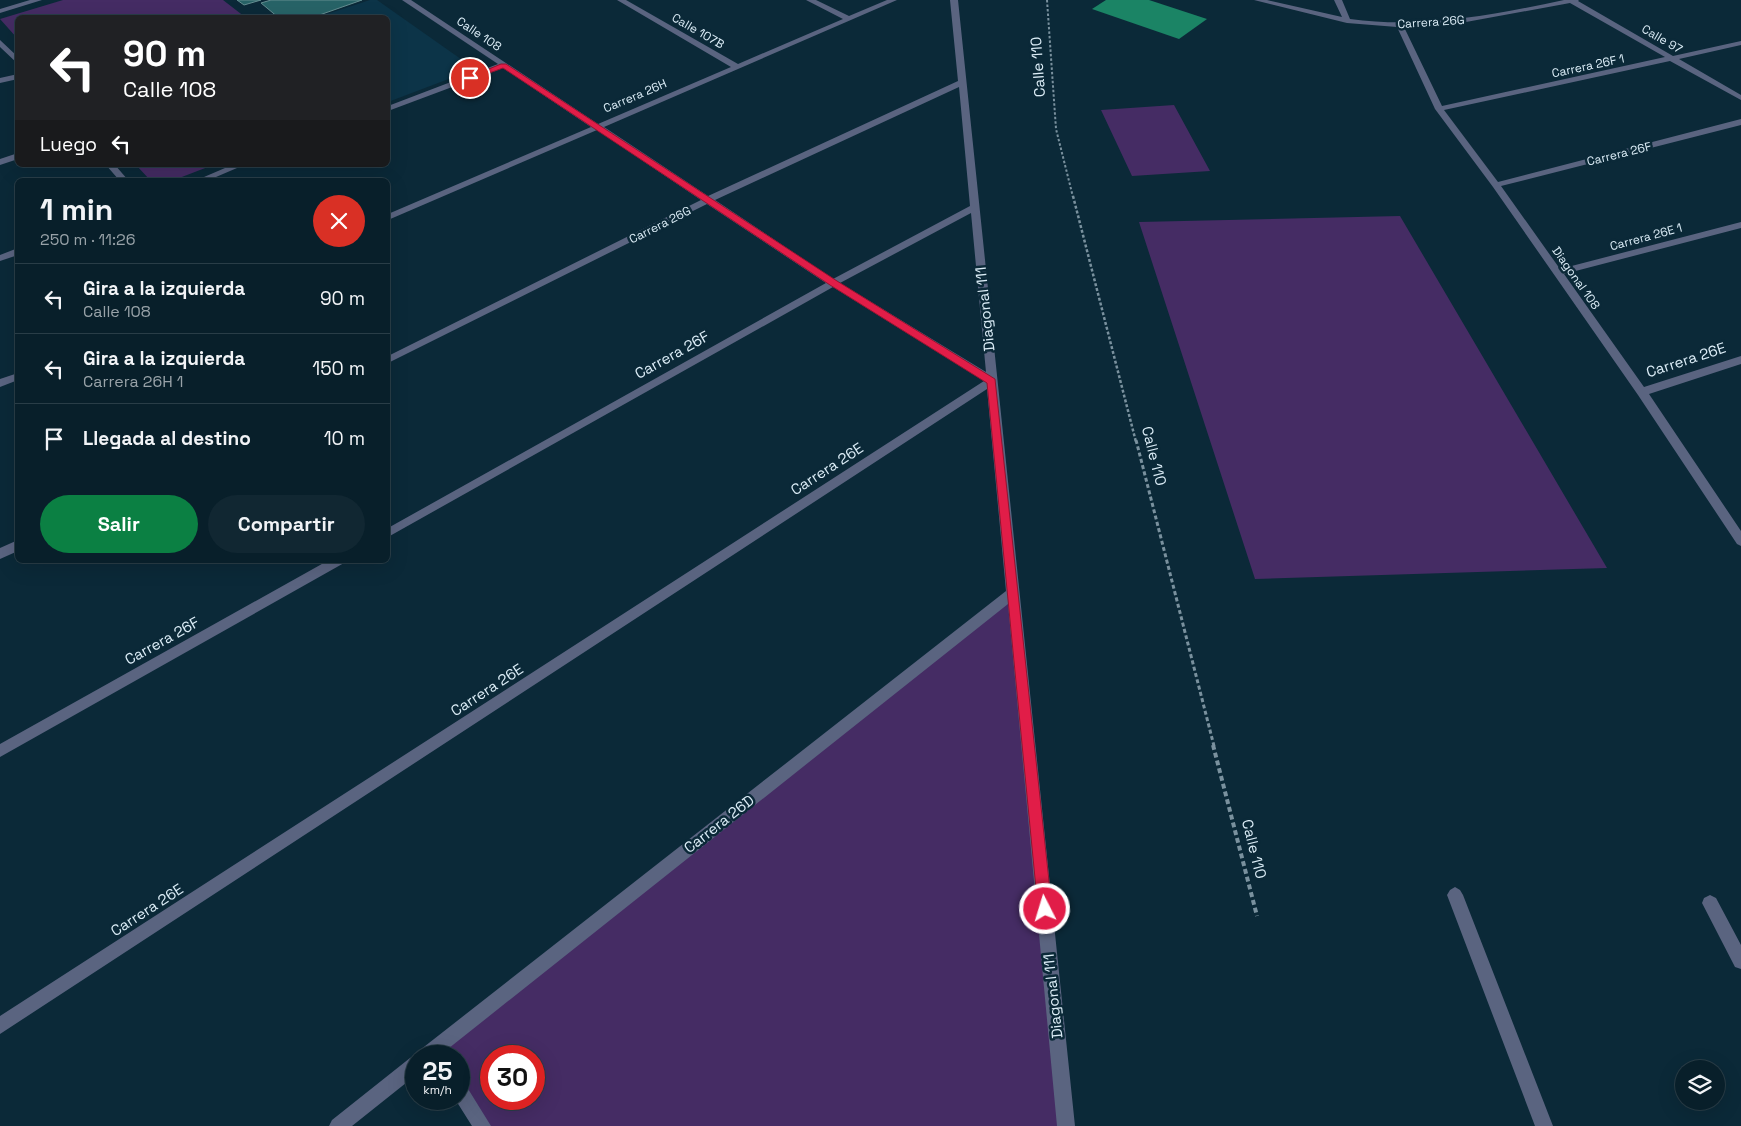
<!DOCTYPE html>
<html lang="es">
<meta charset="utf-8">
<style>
body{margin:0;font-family:"Space Grotesk",sans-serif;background:#112732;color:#f1f3f6;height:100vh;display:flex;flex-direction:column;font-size:19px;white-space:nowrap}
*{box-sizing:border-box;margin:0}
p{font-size:16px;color:#98a2a8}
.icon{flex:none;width:28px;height:28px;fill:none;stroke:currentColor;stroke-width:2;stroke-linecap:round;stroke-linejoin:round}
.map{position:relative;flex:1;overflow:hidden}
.details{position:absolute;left:15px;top:178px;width:375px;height:385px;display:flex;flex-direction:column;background:#081f2a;border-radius:8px;box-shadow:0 5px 20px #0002,0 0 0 1px #293d47}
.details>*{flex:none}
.top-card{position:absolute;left:15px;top:15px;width:375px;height:152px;border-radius:8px;box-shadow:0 5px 20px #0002,0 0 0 1px #293d47;background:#202124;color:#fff;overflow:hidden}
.buttons{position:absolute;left:1675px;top:1060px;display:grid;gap:10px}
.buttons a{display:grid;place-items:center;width:50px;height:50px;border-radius:50%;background:#081f2a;box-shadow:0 5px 20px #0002,0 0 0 1px #293d47;font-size:25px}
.speed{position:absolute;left:405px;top:1045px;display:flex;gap:10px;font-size:25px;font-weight:700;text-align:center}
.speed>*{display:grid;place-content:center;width:65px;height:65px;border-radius:50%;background:#081f2a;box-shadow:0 5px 20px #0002,0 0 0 1px #293d47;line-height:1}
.speed small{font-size:12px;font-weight:400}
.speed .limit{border:8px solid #d22;background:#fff;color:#111}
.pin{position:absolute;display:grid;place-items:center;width:42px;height:42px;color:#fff;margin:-21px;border:2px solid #fff;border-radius:50%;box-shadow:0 1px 5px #0007}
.me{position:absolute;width:55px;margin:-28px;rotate:355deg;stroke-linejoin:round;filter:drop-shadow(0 0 4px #0008)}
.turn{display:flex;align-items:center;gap:18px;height:105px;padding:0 25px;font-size:22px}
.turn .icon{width:65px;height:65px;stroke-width:2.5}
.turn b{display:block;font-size:35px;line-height:42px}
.then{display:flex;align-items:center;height:48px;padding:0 25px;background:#0003;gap:10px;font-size:19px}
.round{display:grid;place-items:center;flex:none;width:52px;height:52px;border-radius:26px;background:#112732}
.summary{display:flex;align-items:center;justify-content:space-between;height:85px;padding:0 25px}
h1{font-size:30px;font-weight:700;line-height:38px}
.action{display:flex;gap:10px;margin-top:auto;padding:10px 25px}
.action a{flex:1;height:58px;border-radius:30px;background:#0b8043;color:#fff;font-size:20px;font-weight:700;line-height:58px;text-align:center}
.action a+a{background:#112732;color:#f1f3f6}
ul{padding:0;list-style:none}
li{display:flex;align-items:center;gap:15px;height:70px;padding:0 25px;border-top:1px solid #293d47}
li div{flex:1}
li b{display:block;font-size:19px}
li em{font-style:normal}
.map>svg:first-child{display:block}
</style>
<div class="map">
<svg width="1741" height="1126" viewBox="0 0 1741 1126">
<rect width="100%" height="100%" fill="#0b2938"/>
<path fill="#0c3448" d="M 370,0 L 377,0 L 475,69 L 388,102 L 388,18 L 318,17 Z"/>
<path fill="#452c64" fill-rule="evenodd" d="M 63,0 L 223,0 L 245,17 L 18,18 L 17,38 L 0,19 Z
M 1174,105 L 1210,171 L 1132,176 L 1101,110 Z
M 136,165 L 213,165 L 174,180 L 150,180 Z
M 1400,216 L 1607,568 L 1255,579 L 1139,222 Z
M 1013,593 L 1066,1126 L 482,1126 L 459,1090 L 459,1056 L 437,1056 L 433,1050 ZM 491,1056 L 534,1056 L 534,1099 L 491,1099 Z"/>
<path fill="#1b8465" d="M 1106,0 L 1149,0 L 1207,19 L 1179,39 L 1092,9 Z"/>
<path fill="#276367" stroke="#648d90" d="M 237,0 L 261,0 L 244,5 Z
M 271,0 L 362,0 L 311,18 L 279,18 L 261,3 Z"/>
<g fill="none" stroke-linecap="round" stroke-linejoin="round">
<path stroke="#7a919e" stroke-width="2" stroke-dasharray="2.5 2" stroke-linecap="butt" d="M 1047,0 L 1056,129 L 1073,197"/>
<path stroke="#7a919e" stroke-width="2.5" stroke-dasharray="3 2" stroke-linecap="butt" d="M 1073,196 L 1136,442"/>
<path stroke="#7a919e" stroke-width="3" stroke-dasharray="4 2.5" stroke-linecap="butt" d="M 1136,440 L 1214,746"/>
<path stroke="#7a919e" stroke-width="4" stroke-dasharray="5 3" stroke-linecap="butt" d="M 1213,745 L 1257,916"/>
<path fill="#5a6480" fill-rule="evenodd" d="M 459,1081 L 465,1084 L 491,1126 L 472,1126 L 455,1099 L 459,1099 Z"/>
<path fill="#5a6480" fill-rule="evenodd" d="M 30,0 L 42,0 L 0,13 L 0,9 Z
M 402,0 L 411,0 L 598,124 L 731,67 L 617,0 L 626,0 L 738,64 L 843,19 L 806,0 L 816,0 L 849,16 L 887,0 L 897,0 L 604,127 L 708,196 L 958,81 L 950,0 L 958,0 L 1075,1126 L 1057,1126 L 1008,604 L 439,1056 L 416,1056 L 416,1075 L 352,1126 L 329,1126 L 332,1120 L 410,1058 L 416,1055 L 418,1056 L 420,1050 L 1006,591 L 987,389 L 0,1034 L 0,1016 L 984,381 L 833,287 L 388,537 L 388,528 L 826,283 L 707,204 L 388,363 L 388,356 L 701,200 L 597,130 L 388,220 L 388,214 L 591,127 L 503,68 L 388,111 L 388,106 L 498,64 ZM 959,87 L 970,206 L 833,279 L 715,200 ZM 971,213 L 986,372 L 840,283 Z
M 1254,0 L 1267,0 L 1342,17 L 1334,0 L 1342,0 L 1350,19 C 1422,29 1494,15 1564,0 L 1579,0 L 1578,1 L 1673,56 L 1741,41 L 1741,45 L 1679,59 L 1741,95 L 1741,100 L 1670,61 L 1444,110 L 1498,182 L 1741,119 L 1741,125 L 1501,186 L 1560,269 L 1741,222 L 1741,228 L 1564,274 L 1644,387 L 1741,356 L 1741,364 L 1649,394 L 1741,531 L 1741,546 L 1737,544 L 1638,395 L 1493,187 L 1435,109 L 1397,27 L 1347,23 ZM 1570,3 L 1665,57 L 1442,106 L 1404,27 L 1466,22 Z
M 0,40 L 18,57 L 18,64 L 0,47 Z
M 18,74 L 18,79 L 0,83 L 0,78 Z
M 18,153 L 18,159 L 0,165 L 0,159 Z
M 106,165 L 115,165 L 128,180 L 119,180 Z
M 232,165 L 244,165 L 209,180 L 197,180 Z
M 18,248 L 18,255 L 0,261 L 0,255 Z
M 18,373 L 18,380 L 0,387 L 0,379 Z
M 18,540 L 18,551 L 0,559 L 0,548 Z
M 329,560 L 346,560 L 344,563 L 0,757 L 0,744 Z
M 1455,887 L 1460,890 L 1463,895 L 1553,1126 L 1535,1126 L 1447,895 L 1450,890 Z
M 1710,895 L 1716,898 L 1741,945 L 1741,969 L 1735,967 L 1702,903 L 1704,898 Z"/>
</g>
<path fill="#e11d48" stroke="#92132f" d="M 501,64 L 506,64 L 837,281 L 995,379 L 1052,909 L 1050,914 L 1045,916 L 1040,914 L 1038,909 L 987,383 L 830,285 L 503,68 L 473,79 L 467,78 Z"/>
<g text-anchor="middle" stroke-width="5" stroke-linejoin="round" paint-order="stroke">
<g font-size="12" fill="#dcedf7" stroke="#0b2938">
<text transform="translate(1431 22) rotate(-4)" y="4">Carrera 26G</text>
<text transform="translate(698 31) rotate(30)" y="4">Calle 107B</text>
<text transform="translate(479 34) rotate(34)" y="4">Calle 108</text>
<text transform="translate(1662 39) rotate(30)" y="4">Calle 97</text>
<text transform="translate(1588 66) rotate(-12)" y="4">Carrera 26F 1</text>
<text transform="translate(635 96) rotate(-23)" y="4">Carrera 26H</text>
<text transform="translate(1619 154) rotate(-14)" y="4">Carrera 26F</text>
<text transform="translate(660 225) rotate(-27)" y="4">Carrera 26G</text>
<text transform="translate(1646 237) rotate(-15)" y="4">Carrera 26E 1</text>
<text transform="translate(1576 278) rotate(55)" y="4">Diagonal 108</text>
</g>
<g font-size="15" fill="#dcedf7" stroke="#0b2938">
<text transform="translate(1038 67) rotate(-94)" y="5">Calle 110</text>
<text transform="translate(985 309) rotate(-96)" y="5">Diagonal 111</text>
<text transform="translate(672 355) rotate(-29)" y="5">Carrera 26F</text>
<text transform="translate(1686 360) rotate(-18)" y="5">Carrera 26E</text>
<text transform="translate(1154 456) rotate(76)" y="5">Calle 110</text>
<text transform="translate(827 469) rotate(-33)" y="5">Carrera 26E</text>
<text transform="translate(162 641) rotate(-29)" y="5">Carrera 26F</text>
<text transform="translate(487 690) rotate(-33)" y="5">Carrera 26E</text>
<text transform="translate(719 824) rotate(-38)" y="5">Carrera 26D</text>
<text transform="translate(1254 849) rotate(76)" y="5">Calle 110</text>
<text transform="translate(147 910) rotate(-33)" y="5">Carrera 26E</text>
<text transform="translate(1053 996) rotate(-96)" y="5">Diagonal 111</text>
</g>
</g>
</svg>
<div class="buttons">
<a><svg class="icon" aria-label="layers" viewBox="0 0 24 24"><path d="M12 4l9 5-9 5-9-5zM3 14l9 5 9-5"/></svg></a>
</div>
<div class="speed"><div>25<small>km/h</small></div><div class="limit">30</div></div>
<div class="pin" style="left:470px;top:78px;background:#d93025"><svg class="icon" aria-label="arrive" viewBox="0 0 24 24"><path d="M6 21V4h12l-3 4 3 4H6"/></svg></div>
<svg class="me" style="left:1045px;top:909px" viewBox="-20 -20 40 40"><circle r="17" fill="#e11d48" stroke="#fff" stroke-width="3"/><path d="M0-11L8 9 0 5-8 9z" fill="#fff"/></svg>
<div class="top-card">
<div class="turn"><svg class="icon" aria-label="left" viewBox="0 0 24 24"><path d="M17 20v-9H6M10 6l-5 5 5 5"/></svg><div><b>90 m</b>Calle 108</div></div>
<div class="then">Luego<svg class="icon" aria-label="left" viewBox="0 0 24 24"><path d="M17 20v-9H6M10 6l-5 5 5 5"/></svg></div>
</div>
<section class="details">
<div class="summary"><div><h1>1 min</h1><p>250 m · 11:26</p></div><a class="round" style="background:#d93025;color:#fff"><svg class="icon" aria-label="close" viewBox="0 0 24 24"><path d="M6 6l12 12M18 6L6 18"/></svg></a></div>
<ul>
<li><svg class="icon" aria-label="left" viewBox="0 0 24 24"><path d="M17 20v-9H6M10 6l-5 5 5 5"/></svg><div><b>Gira a la izquierda</b><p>Calle 108</p></div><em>90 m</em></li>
<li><svg class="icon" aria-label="left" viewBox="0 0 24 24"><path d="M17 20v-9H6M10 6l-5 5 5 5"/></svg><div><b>Gira a la izquierda</b><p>Carrera 26H 1</p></div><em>150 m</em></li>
<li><svg class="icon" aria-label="arrive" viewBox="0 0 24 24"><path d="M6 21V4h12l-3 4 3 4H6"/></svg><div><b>Llegada al destino</b></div><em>10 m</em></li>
</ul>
<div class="action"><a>Salir</a><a>Compartir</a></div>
</section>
</div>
